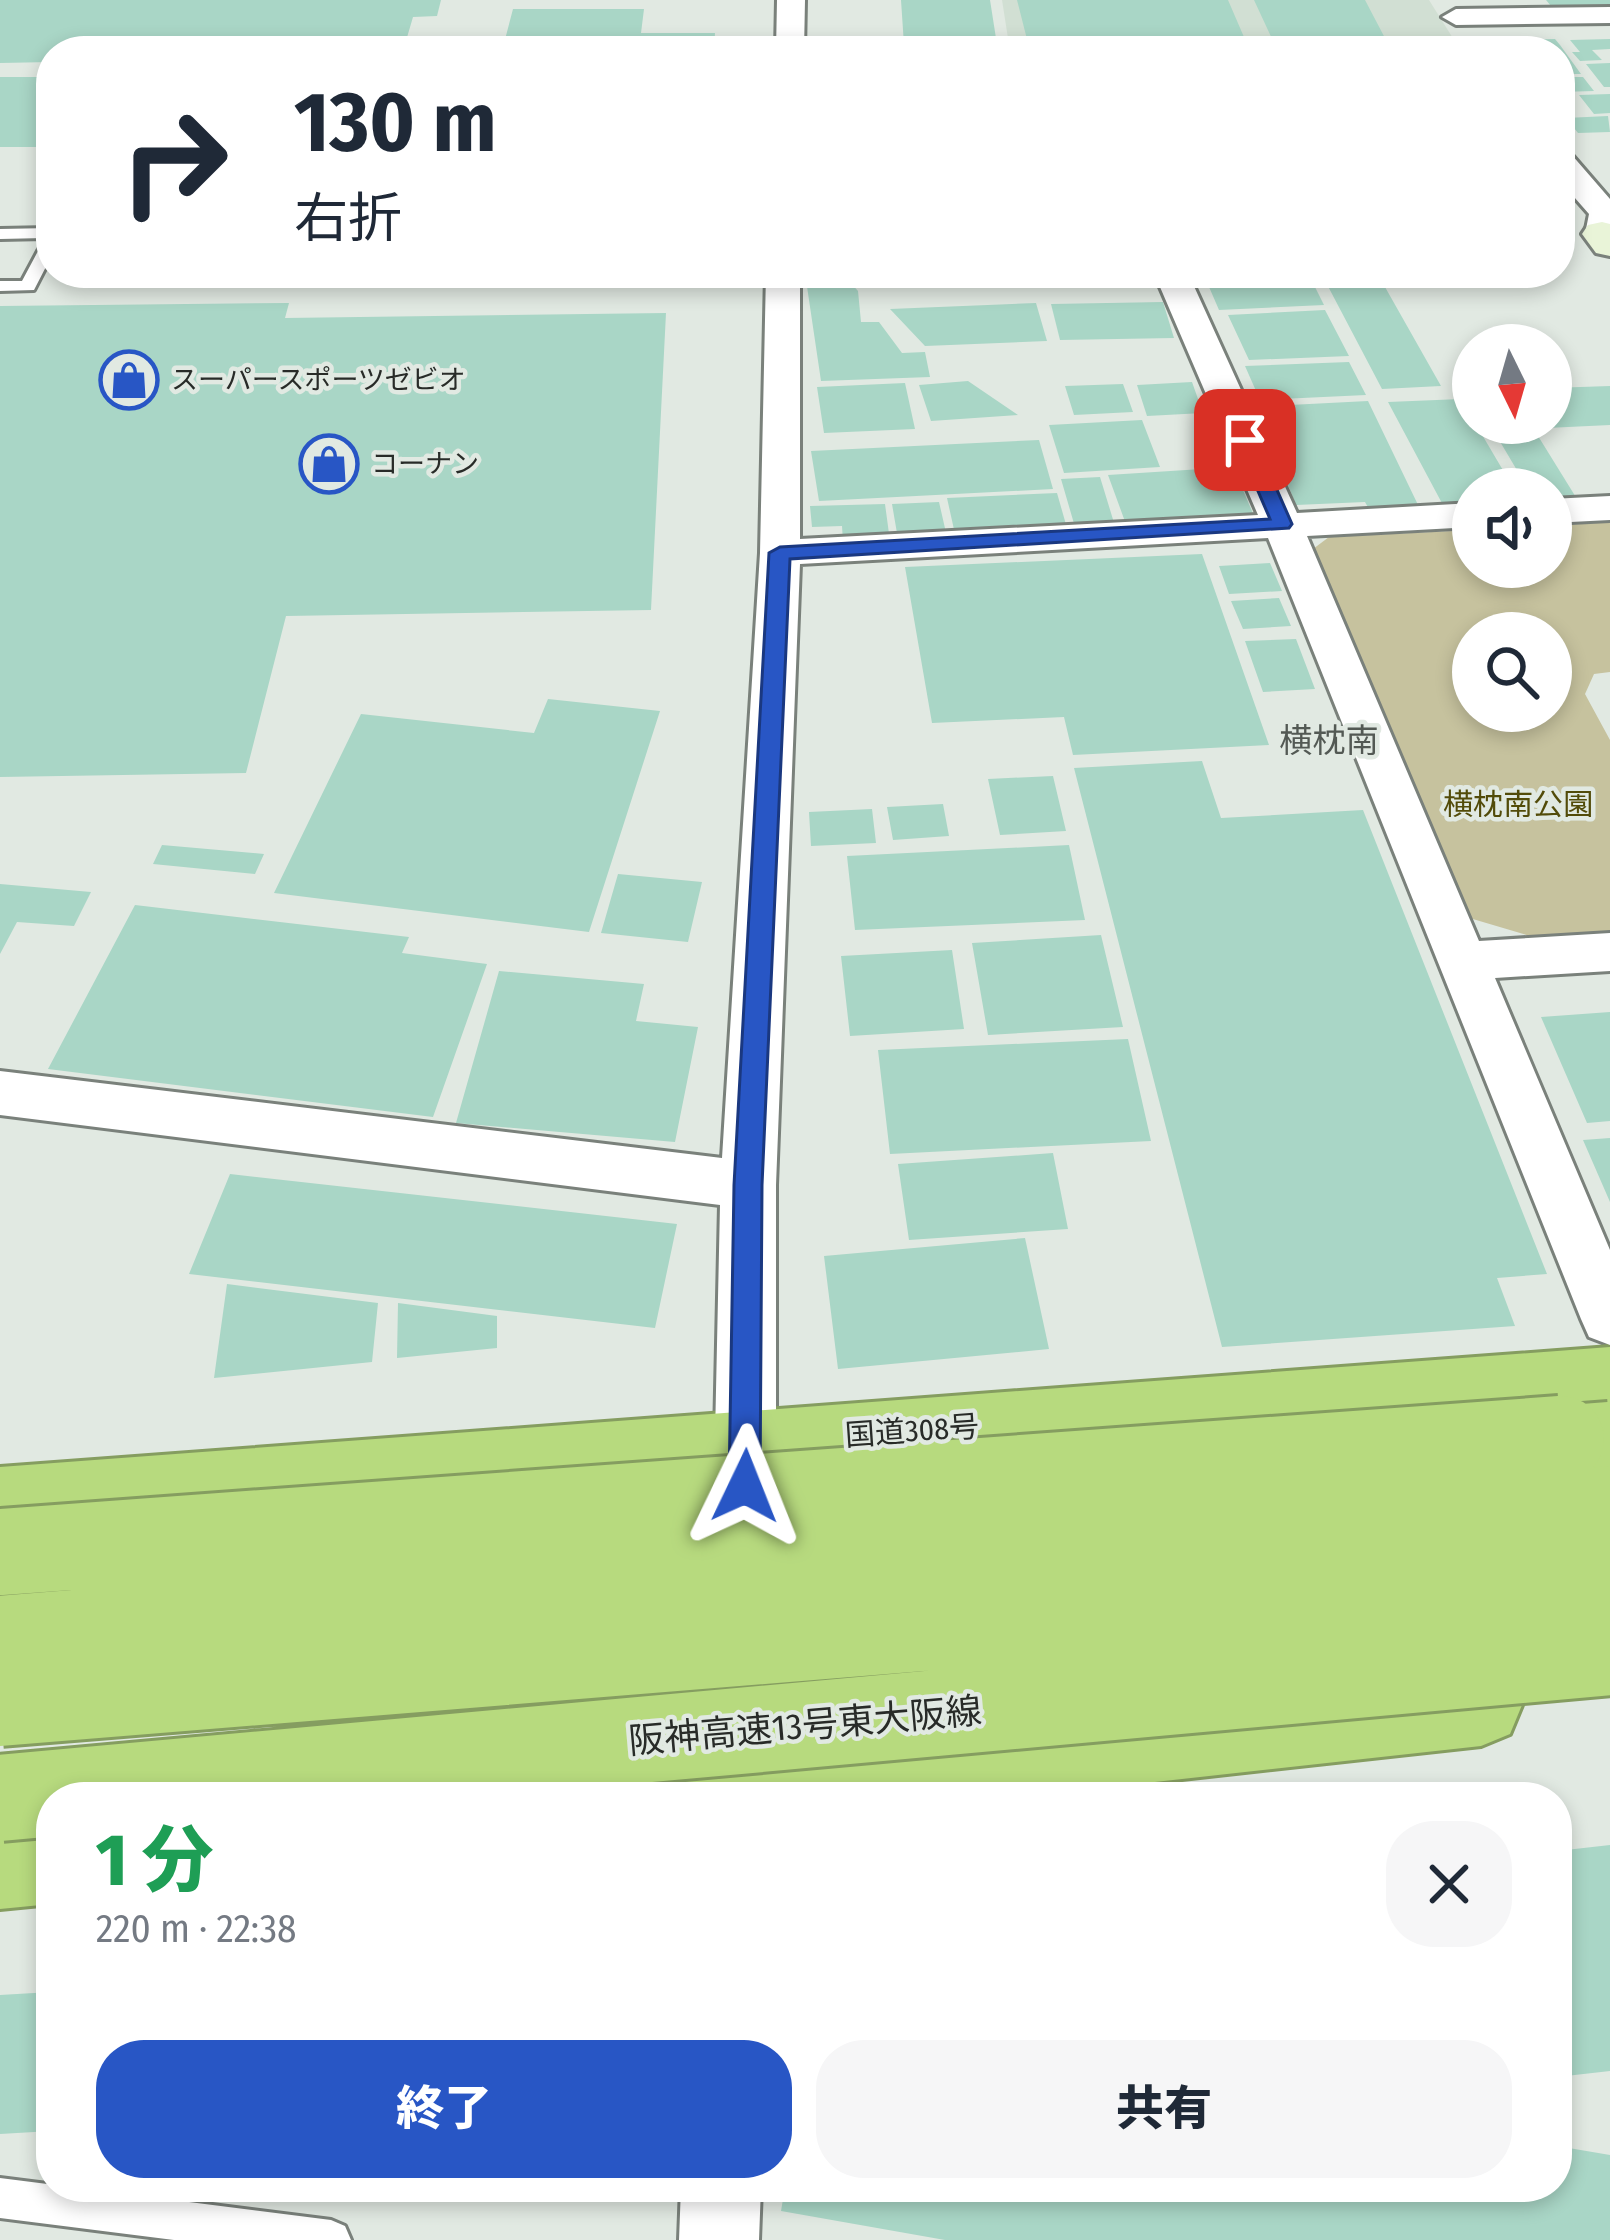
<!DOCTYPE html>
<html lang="ja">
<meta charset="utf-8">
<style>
body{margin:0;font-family:"Fira Sans Condensed","Noto Sans JP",sans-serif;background:#f6f6f7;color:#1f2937;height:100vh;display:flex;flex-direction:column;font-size:45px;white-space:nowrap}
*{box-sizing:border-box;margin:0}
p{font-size:39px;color:#747a83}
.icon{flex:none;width:66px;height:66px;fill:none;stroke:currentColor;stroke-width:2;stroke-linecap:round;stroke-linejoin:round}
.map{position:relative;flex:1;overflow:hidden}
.details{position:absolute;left:36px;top:1782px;width:1536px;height:420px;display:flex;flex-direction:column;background:#fff;border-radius:48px;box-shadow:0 6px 18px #0003}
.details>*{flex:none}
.top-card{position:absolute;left:36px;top:36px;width:1539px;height:252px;border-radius:48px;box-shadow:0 6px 18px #0003;background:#fff;color:#1f2937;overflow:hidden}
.needle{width:78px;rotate:175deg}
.controls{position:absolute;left:1452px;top:324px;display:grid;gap:24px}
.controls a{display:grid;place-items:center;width:120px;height:120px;border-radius:50%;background:#fff;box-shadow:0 6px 18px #0003;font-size:60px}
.pin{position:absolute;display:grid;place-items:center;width:102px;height:102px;color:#fff;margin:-51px;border-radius:24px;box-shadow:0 6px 18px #0006}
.me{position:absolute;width:132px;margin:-66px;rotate:2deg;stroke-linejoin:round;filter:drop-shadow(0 0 9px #0008)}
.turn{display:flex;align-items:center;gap:42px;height:252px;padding:0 60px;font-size:54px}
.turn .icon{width:156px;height:156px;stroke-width:2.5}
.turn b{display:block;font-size:84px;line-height:102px}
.round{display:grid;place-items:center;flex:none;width:126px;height:126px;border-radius:48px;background:#f6f6f7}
.summary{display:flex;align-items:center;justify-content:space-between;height:204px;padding:0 60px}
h1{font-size:72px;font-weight:800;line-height:90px;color:#1e9e55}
.cta{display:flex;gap:24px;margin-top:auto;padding:24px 60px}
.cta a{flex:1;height:138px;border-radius:48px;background:#2856c5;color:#fff;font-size:48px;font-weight:800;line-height:138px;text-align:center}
.cta a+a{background:#f6f6f7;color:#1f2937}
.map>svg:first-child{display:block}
</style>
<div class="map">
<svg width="1610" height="2240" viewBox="0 0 1610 2240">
<rect width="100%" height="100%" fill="#e1e9e2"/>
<path fill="#d1dfd3" d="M 1002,0 L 1429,0 L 1461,51 L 1010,51 Z"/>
<path fill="#c6c29e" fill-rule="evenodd" d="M 1610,522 L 1610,672 L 1594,674 L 1585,694 L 1610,740 L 1610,931 L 1530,936 L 1466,917 L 1313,549 L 1329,537 L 1473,530 L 1473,567 L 1551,567 L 1551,526 ZM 1473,633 L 1551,633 L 1551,711 L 1473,711 Z"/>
<path fill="#a9d6c6" d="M 0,0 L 441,0 L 437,16 L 413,17 L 403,51 L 51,51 L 51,62 L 0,63 Z
M 901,0 L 990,0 L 998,51 L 822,51 L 822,45 L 904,45 Z
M 1017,0 L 1228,0 L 1250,51 L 1030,51 Z
M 1254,0 L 1365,0 L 1386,40 L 1273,41 Z
M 1546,0 L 1610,0 L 1610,12 L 1601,13 L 1595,5 L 1551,6 Z
M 513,9 L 644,9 L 641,33 L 715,33 L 714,51 L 502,51 Z
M 1555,39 L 1560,45 L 1581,74 L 1560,74 L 1560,51 L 1521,51 L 1514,40 Z
M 1610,39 L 1610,49 L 1592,50 L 1602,60 L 1580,61 L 1572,52 L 1580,52 L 1570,40 Z
M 1610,63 L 1610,87 L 1604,87 L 1586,64 Z
M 0,77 L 51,77 L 51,147 L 0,147 Z
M 1560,77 L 1583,77 L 1594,91 L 1560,92 Z
M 1610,94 L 1610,113 L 1594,114 L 1579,95 Z
M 1608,116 L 1610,132 L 1578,133 L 1566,118 Z
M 805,273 L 842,273 L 858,291 L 861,322 L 879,322 L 902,353 L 925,352 L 930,377 L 821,381 Z
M 858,273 L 904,273 L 906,284 L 871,285 Z
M 921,273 L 1038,273 L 1040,282 L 922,283 Z
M 1052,273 L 1149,273 L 1151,283 L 1054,284 Z
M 1203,273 L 1308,273 L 1324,305 L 1219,310 Z
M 1321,273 L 1409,273 L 1416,286 L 1385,287 L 1441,386 L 1382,389 Z
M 1163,302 L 1174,338 L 1060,340 L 1051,304 Z
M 289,303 L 285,318 L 666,313 L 651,610 L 286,616 L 246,773 L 0,777 L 0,306 Z
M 1036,303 L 1047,341 L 925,346 L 890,309 Z
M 1325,310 L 1349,356 L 1249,360 L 1228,315 Z
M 1349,362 L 1366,395 L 1260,400 L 1245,366 Z
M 968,381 L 1018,415 L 931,421 L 919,385 Z
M 1192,382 L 1203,413 L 1147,416 L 1137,385 Z
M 905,383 L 915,429 L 824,433 L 817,387 Z
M 1123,384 L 1133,412 L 1074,415 L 1065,386 Z
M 1610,386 L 1610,425 L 1547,428 L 1551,388 Z
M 1461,399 L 1514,489 L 1473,489 L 1473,505 L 1444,507 L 1388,402 Z
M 1368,401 L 1420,509 L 1370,511 L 1365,502 L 1296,505 L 1278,460 L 1292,459 L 1270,406 Z
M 1142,420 L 1160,467 L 1064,473 L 1049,425 Z
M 1489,423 L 1530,423 L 1577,499 L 1551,500 L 1551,489 L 1528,489 Z
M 1039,440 L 1053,489 L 819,501 L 811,451 Z
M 1233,467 L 1255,518 L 1127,527 L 1108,475 Z
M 1100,477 L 1115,526 L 1075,527 L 1061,479 Z
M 1057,493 L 1067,528 L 955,534 L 947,498 Z
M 939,502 L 947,537 L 898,539 L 892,504 Z
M 885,504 L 890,541 L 843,542 L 842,526 L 812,527 L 810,506 Z
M 1202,554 L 1269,745 L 1073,755 L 1064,717 L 932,723 L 905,567 Z
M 1270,563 L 1282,591 L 1229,594 L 1219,566 Z
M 1279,598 L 1291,626 L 1243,629 L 1231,601 Z
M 1296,639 L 1315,689 L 1263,692 L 1245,641 Z
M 548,699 L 660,711 L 589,932 L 274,893 L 361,714 L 534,733 Z
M 1202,761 L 1221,818 L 1363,810 L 1547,1274 L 1497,1278 L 1515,1326 L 1222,1347 L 1074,768 Z
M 1053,776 L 1066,831 L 1000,835 L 988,779 Z
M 943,804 L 949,836 L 893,840 L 887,807 Z
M 872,809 L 876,843 L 811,846 L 809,812 Z
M 162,845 L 264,854 L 255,874 L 153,864 Z
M 1069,845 L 1085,920 L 855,930 L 847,856 Z
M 618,874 L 702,882 L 688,942 L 601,933 Z
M 0,884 L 91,892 L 74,926 L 17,922 L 0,954 Z
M 135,905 L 409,937 L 402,953 L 487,964 L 433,1117 L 48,1069 Z
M 1101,935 L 1123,1027 L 988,1035 L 972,943 Z
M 952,950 L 964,1029 L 850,1036 L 841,956 Z
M 499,971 L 644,984 L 636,1021 L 698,1027 L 675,1142 L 456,1123 Z
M 1610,1012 L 1610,1121 L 1587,1123 L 1541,1017 Z
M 1128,1039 L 1151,1141 L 890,1154 L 878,1050 Z
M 1610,1138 L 1610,1202 L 1583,1140 Z
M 1053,1153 L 1068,1229 L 909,1240 L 898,1164 Z
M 230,1174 L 677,1224 L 655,1328 L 189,1274 Z
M 1025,1238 L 1049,1349 L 838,1369 L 824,1256 Z
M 227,1284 L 378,1303 L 372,1362 L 214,1378 Z
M 398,1303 L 497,1316 L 497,1348 L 397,1358 Z
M 1610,1845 L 1610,2071 L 1557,2077 L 1557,1851 Z
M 51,1992 L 51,2131 L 0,2134 L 0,1995 Z
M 1557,2146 L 1610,2155 L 1610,2240 L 945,2240 L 781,2211 L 785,2187 L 1557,2187 Z"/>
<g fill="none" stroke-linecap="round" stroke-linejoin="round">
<defs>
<path id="lane" d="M 51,228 L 51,257 L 34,290 L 0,291 L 0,281 L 22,281 L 45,238 L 0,239 L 0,229 Z
M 0,2178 L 331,2220 L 345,2226 L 351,2240 L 174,2240 L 0,2218 Z"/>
<path id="street" d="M 777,0 L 805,0 L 804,51 L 776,51 Z
M 1610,7 L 1610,23 L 1456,25 L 1442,17 L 1456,9 Z
M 1560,152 L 1571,154 L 1610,199 L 1610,242 L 1590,241 L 1585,234 L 1589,214 L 1560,181 Z
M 766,273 L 800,273 L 800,539 L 1258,515 L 1154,273 L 1188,273 L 1297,513 L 1473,503 L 1473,527 L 1307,536 L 1479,941 L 1610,933 L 1610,971 L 1495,978 L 1610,1250 L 1610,1345 L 1589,1337 L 1581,1319 L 1268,538 L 800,564 L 776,1185 L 776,1483 L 767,1504 L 745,1513 L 723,1504 L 714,1483 L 720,1205 L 0,1115 L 0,1071 L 722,1158 L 760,553 Z
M 1610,496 L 1610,520 L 1551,523 L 1551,499 Z
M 681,2187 L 761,2187 L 759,2240 L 679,2240 Z"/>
<path id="secondary" d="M 1602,222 L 1610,224 L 1610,256 L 1596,253 L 1582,234 L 1588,225 Z"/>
<path id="highway" d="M 1610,1347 L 1610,1415 L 0,1541 L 0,1467 Z
M 1481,1664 L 1510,1676 L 1522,1705 L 1510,1734 L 1481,1746 L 1019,1797 L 585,1797 L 598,1767 L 628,1754 Z
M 51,1816 L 51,1904 L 0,1909 L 0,1821 Z"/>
</defs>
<use href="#lane" stroke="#7a817b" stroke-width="6"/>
<use href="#street" stroke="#7a817b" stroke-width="6"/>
<use href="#secondary" stroke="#7a817b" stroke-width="6"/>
<use href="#highway" stroke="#859d60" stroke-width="6"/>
<use href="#lane" fill="#fff" fill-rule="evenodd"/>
<use href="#street" fill="#fff" fill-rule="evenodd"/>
<use href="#secondary" fill="#e9f4d8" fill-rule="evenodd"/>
<use href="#highway" fill="#b7da7e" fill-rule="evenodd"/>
<path stroke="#6a6f6b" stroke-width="12" stroke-dasharray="24 12" stroke-linecap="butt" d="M 824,1555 L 1610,1491
M 825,1603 L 1610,1541"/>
<defs>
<path id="highway-bridge-far1" d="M 1520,1442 L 1610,1435"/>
<path id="highway-bridge" d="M 0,1552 L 1561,1439
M 0,1639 L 1610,1509
M 0,1703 L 1610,1572
M 0,1798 L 1610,1652"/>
</defs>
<use href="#highway-bridge-far1" stroke="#859d60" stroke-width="72" stroke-linecap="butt"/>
<use href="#highway-bridge" stroke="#859d60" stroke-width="92" stroke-linecap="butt"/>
<use href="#highway-bridge-far1" stroke="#b7da7e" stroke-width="66"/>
<use href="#highway-bridge" stroke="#b7da7e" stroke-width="86"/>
</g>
<path fill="#2856c5" stroke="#1a3880" stroke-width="3" d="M 1245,435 L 1255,440 L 1292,524 L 1289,528 L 790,559 L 762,1185 L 760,1486 L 756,1496 L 745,1501 L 733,1496 L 729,1486 L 734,1185 L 769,553 L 780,547 L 1270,519 L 1236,440 Z"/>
<defs>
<symbol id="shop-ring" viewBox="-11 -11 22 22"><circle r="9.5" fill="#e1e9e2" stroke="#2856c5" stroke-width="1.5"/><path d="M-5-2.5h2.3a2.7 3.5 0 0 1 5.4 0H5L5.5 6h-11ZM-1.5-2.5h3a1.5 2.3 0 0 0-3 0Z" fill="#2856c5"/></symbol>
</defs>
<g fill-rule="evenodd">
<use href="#shop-ring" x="96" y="347" width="66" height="66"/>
<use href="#shop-ring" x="296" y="431" width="66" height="66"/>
</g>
<g text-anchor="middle" stroke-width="9" stroke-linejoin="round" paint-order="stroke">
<g font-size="27" fill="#282b28" stroke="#e1e9e2" text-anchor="start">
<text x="171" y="389">スーパースポーツゼビオ</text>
<text x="371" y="473">コーナン</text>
</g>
<g font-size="30" fill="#524b09" stroke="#e1e9e2">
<text x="1518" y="815">横枕南公園</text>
</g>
<g font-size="30" fill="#282b28" stroke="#e1e9e2">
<text transform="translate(912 1431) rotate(-4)" y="10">国道308号</text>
</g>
<g font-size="33" fill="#535954" stroke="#e1e9e2">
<text x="1329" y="752">横枕南</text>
</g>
<g font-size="36" fill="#282b28" stroke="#e1e9e2">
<text transform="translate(805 1725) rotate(-5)" y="13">阪神高速13号東大阪線</text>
</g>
</g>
</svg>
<div class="controls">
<a><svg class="needle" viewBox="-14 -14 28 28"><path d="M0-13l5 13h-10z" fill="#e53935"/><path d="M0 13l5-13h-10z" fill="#747a83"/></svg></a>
<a><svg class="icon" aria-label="sound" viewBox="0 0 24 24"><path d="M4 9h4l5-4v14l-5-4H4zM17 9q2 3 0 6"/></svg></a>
<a><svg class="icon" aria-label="search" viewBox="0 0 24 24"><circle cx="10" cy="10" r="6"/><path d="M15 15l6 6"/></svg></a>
</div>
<div class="pin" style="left:1245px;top:440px;background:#d93025"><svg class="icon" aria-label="arrive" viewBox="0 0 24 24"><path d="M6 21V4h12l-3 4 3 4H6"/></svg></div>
<svg class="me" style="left:745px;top:1486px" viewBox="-20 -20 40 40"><path d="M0-17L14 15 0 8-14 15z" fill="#2856c5" stroke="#fff" stroke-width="4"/></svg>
<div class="top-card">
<div class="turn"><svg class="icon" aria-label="right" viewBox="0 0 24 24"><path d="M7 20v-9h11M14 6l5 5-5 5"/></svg><div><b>130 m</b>右折</div></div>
</div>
<section class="details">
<div class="summary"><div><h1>1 分</h1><p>220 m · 22:38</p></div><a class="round"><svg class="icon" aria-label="close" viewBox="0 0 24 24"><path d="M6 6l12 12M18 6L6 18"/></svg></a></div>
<div class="cta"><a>終了</a><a>共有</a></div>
</section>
</div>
